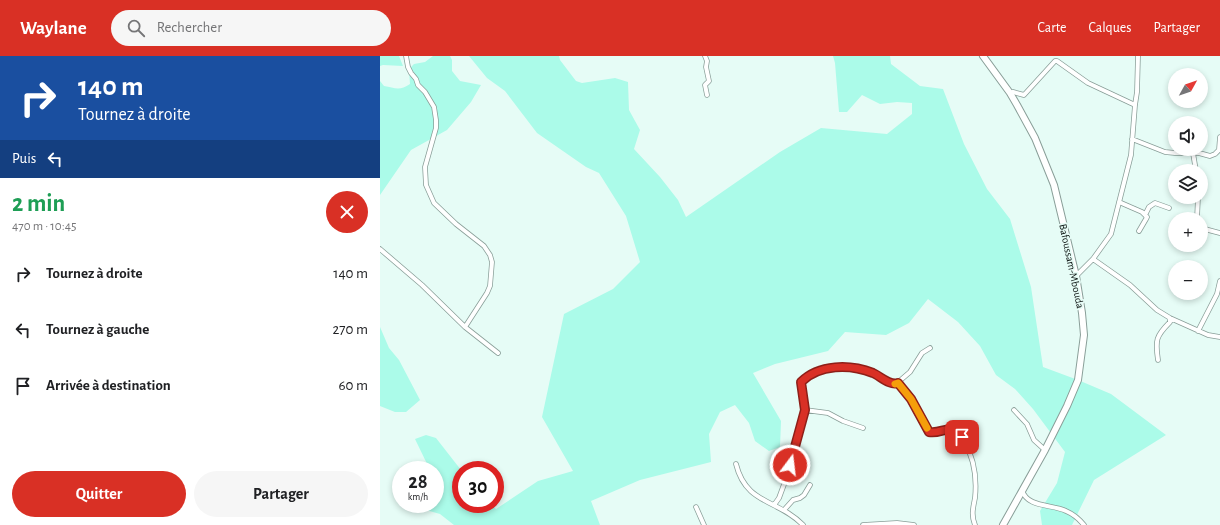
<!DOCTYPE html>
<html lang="fr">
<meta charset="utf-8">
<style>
body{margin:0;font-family:"Alegreya Sans",sans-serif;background:#f6f6f6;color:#202124;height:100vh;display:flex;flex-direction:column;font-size:15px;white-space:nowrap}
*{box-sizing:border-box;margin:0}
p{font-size:13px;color:#757577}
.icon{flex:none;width:22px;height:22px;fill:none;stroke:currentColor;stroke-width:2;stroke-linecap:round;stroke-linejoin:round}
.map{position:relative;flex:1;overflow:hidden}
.sheet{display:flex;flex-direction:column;background:#fff;width:380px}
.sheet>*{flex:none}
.banner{background:#1a4fa0;color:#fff;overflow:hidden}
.needle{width:26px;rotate:50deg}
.buttons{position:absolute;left:788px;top:12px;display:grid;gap:8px}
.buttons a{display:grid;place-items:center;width:40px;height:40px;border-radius:50%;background:#fff;box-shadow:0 2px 6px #0003;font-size:20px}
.speed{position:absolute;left:12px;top:405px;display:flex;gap:8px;font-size:20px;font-weight:700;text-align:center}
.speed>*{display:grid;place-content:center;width:52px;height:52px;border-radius:50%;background:#fff;box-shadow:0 2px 6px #0003;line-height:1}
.speed small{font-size:10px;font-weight:400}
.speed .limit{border:6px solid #d22;background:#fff;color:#111}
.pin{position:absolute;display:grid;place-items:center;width:34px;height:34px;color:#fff;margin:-17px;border-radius:8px;box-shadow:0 2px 6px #0006}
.me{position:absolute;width:44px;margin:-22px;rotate:15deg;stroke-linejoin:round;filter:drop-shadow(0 0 3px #0008)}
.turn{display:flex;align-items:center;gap:14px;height:84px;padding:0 12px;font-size:18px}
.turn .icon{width:52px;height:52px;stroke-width:2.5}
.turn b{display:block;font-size:28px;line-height:34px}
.then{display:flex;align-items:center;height:38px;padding:0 12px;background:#0003;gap:8px;font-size:15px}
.round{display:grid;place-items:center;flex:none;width:42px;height:42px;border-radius:21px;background:#f6f6f6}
.summary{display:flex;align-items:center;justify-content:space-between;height:68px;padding:0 12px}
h1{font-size:24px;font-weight:600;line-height:30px;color:#1e9e55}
.action{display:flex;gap:8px;margin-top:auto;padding:8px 12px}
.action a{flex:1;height:46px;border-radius:24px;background:#d93025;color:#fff;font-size:16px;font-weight:600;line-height:46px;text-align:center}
.action a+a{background:#f6f6f6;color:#202124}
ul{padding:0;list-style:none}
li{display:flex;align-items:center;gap:12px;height:56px;padding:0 12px}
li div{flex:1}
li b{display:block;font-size:15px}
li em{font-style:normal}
header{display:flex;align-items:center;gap:24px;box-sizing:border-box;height:56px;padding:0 20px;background:#d93025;color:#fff}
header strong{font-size:19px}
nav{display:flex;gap:22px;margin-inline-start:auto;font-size:14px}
.search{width:280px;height:36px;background:#f6f6f6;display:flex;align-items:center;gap:10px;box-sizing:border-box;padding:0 14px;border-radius:22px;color:#757577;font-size:15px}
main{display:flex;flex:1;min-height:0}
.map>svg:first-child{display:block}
</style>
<header>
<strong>Waylane</strong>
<div class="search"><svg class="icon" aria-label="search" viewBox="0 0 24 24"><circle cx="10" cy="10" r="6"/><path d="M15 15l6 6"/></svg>Rechercher</div>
<nav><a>Carte</a><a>Calques</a><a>Partager</a></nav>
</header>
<main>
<section class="sheet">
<div class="banner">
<div class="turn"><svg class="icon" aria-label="right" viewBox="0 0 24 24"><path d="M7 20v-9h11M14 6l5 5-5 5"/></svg><div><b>140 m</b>Tournez à droite</div></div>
<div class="then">Puis<svg class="icon" aria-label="left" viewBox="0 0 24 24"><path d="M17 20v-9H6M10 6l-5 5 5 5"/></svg></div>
</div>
<div class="summary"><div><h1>2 min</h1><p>470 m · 10:45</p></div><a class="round" style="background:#d93025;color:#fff"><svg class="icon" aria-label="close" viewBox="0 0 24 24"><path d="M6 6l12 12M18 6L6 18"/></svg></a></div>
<ul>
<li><svg class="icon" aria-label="right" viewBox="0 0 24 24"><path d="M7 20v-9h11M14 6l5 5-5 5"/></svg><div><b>Tournez à droite</b></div><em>140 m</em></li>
<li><svg class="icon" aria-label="left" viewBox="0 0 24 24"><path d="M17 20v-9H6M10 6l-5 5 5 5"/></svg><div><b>Tournez à gauche</b></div><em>270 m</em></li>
<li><svg class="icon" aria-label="arrive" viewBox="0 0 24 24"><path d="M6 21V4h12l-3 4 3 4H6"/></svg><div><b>Arrivée à destination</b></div><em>60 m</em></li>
</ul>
<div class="action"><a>Quitter</a><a>Partager</a></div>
</section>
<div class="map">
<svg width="840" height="469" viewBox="0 0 840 469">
<rect width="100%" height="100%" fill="#e6fcf6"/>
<path fill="#abfbe9" d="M 0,0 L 19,0 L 23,10 L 3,9 L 0,10 Z
M 53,0 L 70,0 L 72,4 L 72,15 L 80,25 L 101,29 L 91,46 L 67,74 L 31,94 L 0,139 L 0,25 L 4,30 C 15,32 20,35 30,28 L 29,14 L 31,11 L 34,8 L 45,6 Z
M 89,0 L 179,0 L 180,4 L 196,25 L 202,27 L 235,22 L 248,26 L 249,54 L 260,74 L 254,93 L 280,121 L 298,144 L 306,161 L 400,96 L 441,72 L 507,78 L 532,58 L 532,47 L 517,46 L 500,48 L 482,39 L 467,56 L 459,56 L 455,7 L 453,0 L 510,0 L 511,8 L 540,30 L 563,33 L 584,88 L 607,133 L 630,163 L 651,231 L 663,311 L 698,324 L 731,338 L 786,379 L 714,424 L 692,469 L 662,469 L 660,455 L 677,427 L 685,396 L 653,353 L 635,333 L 616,319 L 600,290 L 578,266 L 548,243 L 529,267 L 506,279 L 465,276 L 448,295 L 395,308 L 373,317 L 401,365 L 400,391 L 389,395 L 375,385 L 369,367 L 355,349 L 340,356 L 329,378 L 331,406 L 260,424 L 211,445 L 220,469 L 74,469 L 60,458 L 32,450 L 33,448 L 55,448 L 55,414 L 50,414 L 35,383 L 46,379 L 56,382 L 81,414 L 81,448 L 111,448 L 116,453 L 158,425 L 193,415 L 162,361 L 184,258 L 233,233 L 260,206 L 246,160 L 219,117 L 206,111 L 157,77 L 125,35 L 107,22 Z
M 0,271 L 9,292 L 19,304 L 40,344 L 26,356 L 15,356 L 0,350 Z"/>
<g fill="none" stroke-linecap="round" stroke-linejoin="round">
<defs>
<path id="minor" d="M 26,0 L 28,11 L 31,17 L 36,23 L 38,29 L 45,36 L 54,51 L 56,64 L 56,72 L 45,111 L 46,129 L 54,147 L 76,168 L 104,190 L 110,199 L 112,206 L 110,230 L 107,237 L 85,271
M 325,0 L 327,5 L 326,11 L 329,25 L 325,29 L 327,39
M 630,37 L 633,36 L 644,39 L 675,5 L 677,5 L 708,27 L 755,49
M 752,83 L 785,96 L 795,97 L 819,97 L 830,100 L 835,98 L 839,94 L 840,81
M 813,97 L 816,115
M 739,146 L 762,156 L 767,161 L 766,163 L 759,175
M 765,159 L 769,151 L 775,147 L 789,152
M 817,163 L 818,141
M 821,172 L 840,177
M 0,193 L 42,229 L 85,271 L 118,297
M 713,203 L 750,229 L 777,254 L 790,262 L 828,279 L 840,281
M 696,220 L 713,203 L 731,178 L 751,99 L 755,49 L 757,36 L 758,0
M 818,275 L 837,238 L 840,225
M 778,304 C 775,284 776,280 790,266 L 790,262
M 518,327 L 531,343 L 549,376 C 557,378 566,370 574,373 C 578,375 581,381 584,385 C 594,402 597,422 595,442 C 593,452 591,459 595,469
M 425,354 L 448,357 L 463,365 L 483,372
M 634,354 L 647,368 L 654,384 L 665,394
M 356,408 C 366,449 398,443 423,469
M 642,434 C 647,452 672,448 686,455 C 693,458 700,464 704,469
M 394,449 L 399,442 L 406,423 L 425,354 L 421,328 C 423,323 428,320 432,318 C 458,304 489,313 512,328 L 516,328 L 530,316 L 542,297 L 550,292
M 316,451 L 324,469
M 404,454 L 413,444 L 420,442 L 424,439 L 430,429
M 483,469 L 517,467 L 534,469"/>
<path id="highway" d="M 603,0 L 630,37 L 637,49 L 655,82 L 674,129 L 696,220 L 702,257 L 704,279 L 698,324 L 687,350 L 665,394 L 623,469"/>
</defs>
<use href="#minor" stroke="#899e98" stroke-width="5.5"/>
<use href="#highway" stroke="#899e98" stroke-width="8"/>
<use href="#minor" stroke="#fff" stroke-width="4"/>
<use href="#highway" stroke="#fff" stroke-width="6"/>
</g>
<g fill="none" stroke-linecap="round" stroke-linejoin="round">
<defs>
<path id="route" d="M 410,409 L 425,354 L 421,326 C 439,308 470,308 493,317 C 500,320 510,330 518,327 L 531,343 L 549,376 C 558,378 565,372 574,373 L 582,381"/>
</defs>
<use href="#route" stroke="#8d1f18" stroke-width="10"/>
<use href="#route" stroke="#d93025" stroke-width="7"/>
<path stroke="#f59e0b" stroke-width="7" d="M 515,328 L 518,327 L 531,343 L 547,372"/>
</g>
<g text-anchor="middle" stroke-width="3.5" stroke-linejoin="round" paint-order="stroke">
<g font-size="11" fill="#0e1513" stroke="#e6fcf6">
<text transform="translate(692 210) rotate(78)" y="4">Bafoussam-Mbouda</text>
</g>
</g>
</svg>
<div class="buttons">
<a><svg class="needle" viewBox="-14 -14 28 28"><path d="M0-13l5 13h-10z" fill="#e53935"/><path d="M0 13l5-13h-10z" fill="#757577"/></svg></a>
<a><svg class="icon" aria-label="sound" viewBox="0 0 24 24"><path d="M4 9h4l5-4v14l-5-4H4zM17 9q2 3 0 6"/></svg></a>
<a><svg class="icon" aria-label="layers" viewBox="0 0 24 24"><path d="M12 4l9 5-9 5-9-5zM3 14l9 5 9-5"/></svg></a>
<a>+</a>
<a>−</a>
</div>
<div class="speed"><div>28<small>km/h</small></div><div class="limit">30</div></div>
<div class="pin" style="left:582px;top:381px;background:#d93025"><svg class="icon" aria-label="arrive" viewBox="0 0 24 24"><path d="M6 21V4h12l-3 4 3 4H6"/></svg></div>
<svg class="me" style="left:410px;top:409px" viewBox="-20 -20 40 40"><circle r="17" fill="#d93025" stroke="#fff" stroke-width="3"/><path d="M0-11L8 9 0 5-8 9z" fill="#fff"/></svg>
</div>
</main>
